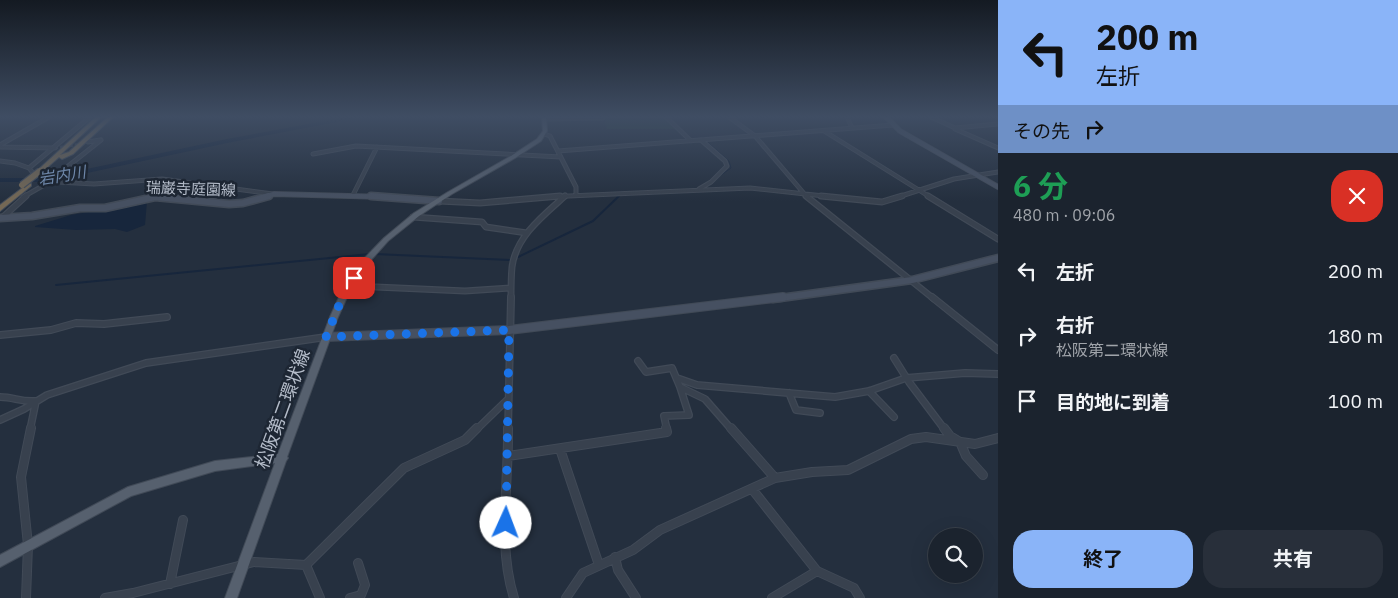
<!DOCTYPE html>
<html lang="ja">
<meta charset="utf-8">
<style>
body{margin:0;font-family:"IBM Plex Sans","Noto Sans JP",sans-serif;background:#282f3a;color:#f1f3f6;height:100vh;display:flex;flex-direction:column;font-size:19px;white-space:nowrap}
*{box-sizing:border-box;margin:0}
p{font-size:16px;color:#a0a4aa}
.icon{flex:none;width:28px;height:28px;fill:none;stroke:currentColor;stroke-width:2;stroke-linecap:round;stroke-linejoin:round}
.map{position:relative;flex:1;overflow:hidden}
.drawer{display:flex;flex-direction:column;background:#1b232e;width:400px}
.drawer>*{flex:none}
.banner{background:#8ab4f8;color:#111;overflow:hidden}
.controls{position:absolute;left:928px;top:528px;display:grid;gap:10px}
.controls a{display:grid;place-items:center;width:55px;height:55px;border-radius:50%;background:#1b232e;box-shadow:0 5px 20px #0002,0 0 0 1px #39404a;font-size:25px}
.pin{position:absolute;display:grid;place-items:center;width:42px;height:42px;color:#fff;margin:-21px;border-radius:10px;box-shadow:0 2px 8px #0006}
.me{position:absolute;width:55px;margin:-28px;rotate:2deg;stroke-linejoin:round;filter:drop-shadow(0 0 4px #0008)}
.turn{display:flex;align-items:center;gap:18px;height:105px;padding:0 15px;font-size:22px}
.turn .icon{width:65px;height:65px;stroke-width:2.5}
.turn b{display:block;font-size:35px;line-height:42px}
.then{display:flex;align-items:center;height:48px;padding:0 15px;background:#0003;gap:10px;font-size:19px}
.round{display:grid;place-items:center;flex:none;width:52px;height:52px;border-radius:20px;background:#282f3a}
.headline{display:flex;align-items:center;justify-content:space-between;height:85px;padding:0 15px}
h1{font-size:30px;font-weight:700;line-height:38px;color:#1e9e55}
.action{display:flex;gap:10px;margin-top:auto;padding:10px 15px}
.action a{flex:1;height:58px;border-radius:20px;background:#8ab4f8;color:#111;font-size:20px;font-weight:700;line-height:58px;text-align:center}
.action a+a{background:#282f3a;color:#f1f3f6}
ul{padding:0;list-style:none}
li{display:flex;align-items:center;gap:15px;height:65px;padding:0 15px}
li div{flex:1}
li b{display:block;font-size:19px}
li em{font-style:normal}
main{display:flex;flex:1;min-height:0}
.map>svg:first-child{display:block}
</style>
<main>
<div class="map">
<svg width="998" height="598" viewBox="0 0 998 598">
<rect width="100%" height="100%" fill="#242f3e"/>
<path fill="#263c3f" d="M 594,117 L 664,117 L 675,129 L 607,129 L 604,118 Z"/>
<path fill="#17263c" d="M 147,201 L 145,225 L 127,232 L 115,229 L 76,230 L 35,227 L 35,226 L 71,215 L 94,211 L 113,211 L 128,205 Z"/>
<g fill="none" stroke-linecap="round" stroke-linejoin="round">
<path stroke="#17263c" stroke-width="1" d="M 844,117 L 849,126 L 846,127
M 625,195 L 697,192 L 731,168 L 729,161 L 703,138 L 722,137
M 617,197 L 620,195"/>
<path stroke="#17263c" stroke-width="2" d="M 375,254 L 510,260
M 518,257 L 593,221 L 619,196
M 56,285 L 370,254"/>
<path fill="#17263c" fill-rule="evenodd" d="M 347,117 L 362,117 L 227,143 L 45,182 L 0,182 L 0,178 L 45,178 L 227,139 Z"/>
<path stroke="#3a4453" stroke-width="3" stroke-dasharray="3 2" stroke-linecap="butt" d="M 55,148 L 82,144"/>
<defs>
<path id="street-far3" d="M 666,117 L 691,141
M 729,117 L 755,136 L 807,197
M 847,117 L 852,128
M 931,117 L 955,128 L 998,124
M 545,119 L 603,118
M 955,129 L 998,148
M 824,131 L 930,197
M 544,134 L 550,136 L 576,187 L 576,194
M 88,142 L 100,140
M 0,145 L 49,117
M 0,147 L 55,148
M 558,151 L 893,125
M 313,154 L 356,146 L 561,157
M 0,161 L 15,163 L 29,168 L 33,173 L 58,182 L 94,184 L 162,179 L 273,194
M 29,168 L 90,117
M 46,177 L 62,171 L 101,140
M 699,189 L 711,182 L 727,166 L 725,161 L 701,140
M 353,195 L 377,147
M 23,197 L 53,180
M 546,197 L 750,188 L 833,197
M 898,197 L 954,179 L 998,172"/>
<path id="street-far2" d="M 806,196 L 934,299
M 821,196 L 882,202 L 902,196
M 928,196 L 998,239
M 439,201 L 480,203 L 560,196
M 413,217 L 482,222 L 486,227 L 527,233
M 2,218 L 26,196
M 376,287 L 465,291 L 511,288
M 511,299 C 511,288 511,277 512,267 C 516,236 544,215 565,196"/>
<path id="street-far1" d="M 932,297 L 998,350
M 0,335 L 51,330 L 76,323 L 104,324 L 167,317
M 894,358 L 909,382 L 945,430
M 638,361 L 646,372 L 672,368 L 680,387 L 705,399 L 732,430
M 677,378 L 697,385 L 835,397 L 869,391 L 906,378 L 965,373 L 998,374
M 869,391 L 894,417
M 789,393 L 796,410 L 820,413
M 0,397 C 14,397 20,402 35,401
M 0,420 L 24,409 L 47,395 L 146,363 L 326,337
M 30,430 L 36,401
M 476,430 L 507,400
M 508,430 L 511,297
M 667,430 L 664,416 L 689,415 L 680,387"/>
<path id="street" d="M 508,428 C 509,484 497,544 514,598
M 731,428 L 775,478
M 944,428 L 950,436 L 960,442 L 966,456 L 983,475
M 560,449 L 599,565
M 508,456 L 667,432 L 666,428
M 752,489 L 817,571 L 854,588 L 860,598
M 615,557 L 618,570 L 636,598
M 306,565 L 320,598
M 170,584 L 183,520
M 26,598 L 28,545 L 21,477 L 31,428
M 105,598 L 133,593 L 254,562 L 306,565 L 404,468 L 465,440 L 477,428
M 350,598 L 361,595 L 365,585 L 358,563
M 566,598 L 583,573 L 633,550 L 660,530 L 775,478 L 812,472 L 848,470 L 911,439 L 926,437 L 975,444 L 998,438
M 772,598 L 817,571"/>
<path id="secondary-far2" d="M 886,117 L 900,131 L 998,187
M 264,197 L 274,194 L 387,197"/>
<path id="secondary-far1" d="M 371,196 L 439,201
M 0,218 L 32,216 L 80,208 L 105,208 L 155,197 L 229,204 L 243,203 L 269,196
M 773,299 L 912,280 L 998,258"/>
<path id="secondary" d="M 326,337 L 509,330 L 783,297"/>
<path id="primary" d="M 542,117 L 546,117 L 547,131 L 541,141 L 515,158 L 452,194 L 419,216 L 388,241 L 363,269 L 353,284 L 338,317 L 287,457 L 288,458 L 286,461 L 237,598 L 225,598 L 275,463 L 215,471 L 131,496 L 0,567 L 0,555 L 128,487 L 215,461 L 278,454 L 330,317 L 345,284 L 357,266 L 384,238 L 414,213 L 448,192 L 511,156 L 537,139 L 543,131 Z"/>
<path id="highway" d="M 96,117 L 101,117 L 60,155 L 69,152 L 108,117 L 113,117 L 73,154 L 62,159 L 59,157 L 42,172 L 38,172 L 38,170 Z
M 29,183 L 31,184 L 31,186 L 0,211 L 0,205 Z"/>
</defs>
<use href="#street-far3" stroke="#414a57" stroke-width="5"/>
<use href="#street-far2" stroke="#414a57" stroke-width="7"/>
<use href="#street-far1" stroke="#414a57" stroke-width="8"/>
<use href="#street" stroke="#414a57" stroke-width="10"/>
<use href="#secondary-far2" stroke="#414a57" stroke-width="6"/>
<use href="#secondary-far1" stroke="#414a57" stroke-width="9"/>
<use href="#secondary" stroke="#414a57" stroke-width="10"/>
<use href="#primary" stroke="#414a57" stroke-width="2"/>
<use href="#highway" stroke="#434c59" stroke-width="2"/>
<use href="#street-far3" stroke="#38414e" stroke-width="3"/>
<use href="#street-far2" stroke="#38414e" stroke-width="4.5"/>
<use href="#street-far1" stroke="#38414e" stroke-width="5.5"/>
<use href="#street" stroke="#38414e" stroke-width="8"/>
<use href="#secondary-far2" stroke="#465061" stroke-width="4.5"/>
<use href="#secondary-far1" stroke="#465061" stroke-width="6"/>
<use href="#secondary" stroke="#465061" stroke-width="8"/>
<use href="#primary" fill="#56606e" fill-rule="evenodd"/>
<use href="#highway" fill="#746855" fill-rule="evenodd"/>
<defs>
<path id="highway-bridge" d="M 22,185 L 40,171"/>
</defs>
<use href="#highway-bridge" stroke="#434c59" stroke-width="8" stroke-linecap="butt"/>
<use href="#highway-bridge" stroke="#746855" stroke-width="6"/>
</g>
<linearGradient id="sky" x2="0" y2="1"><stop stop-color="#141a22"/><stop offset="0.58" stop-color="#3f4d63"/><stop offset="1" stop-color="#3f4d63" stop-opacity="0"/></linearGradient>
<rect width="998" height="201" fill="url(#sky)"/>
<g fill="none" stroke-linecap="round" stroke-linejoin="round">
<path stroke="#1a73e8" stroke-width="9" stroke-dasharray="0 16.2" d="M 354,278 L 342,298 L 326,337 L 509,330 L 506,523"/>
</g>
<g text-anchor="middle" stroke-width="5" stroke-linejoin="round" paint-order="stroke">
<g font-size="15" fill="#b4bcc9" stroke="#1d2633">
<text transform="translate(191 189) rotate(2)" y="5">瑞巌寺庭園線</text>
</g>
<g font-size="16" font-style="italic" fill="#6d86a8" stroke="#1d2633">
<text transform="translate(62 175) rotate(-9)" y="6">岩内川</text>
</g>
<g font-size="18" fill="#b4bcc9" stroke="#1d2633">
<text transform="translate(283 409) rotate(-70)" y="6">松阪第二環状線</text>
</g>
</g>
</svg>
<div class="controls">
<a><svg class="icon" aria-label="search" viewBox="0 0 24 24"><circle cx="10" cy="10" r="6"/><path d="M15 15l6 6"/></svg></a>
</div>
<div class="pin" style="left:354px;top:278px;background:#d93025"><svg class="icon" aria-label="arrive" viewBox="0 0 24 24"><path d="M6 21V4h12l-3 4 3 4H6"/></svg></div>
<svg class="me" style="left:506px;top:523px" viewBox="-20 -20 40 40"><circle r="19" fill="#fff"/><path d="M0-13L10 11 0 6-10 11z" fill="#1a73e8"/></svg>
</div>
<section class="drawer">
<div class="banner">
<div class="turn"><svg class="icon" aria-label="left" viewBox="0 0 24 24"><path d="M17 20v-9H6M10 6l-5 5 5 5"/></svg><div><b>200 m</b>左折</div></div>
<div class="then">その先<svg class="icon" aria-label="right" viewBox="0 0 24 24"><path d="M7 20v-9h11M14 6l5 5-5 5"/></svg></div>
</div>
<div class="headline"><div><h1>6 分</h1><p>480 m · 09:06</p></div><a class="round" style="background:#d93025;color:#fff"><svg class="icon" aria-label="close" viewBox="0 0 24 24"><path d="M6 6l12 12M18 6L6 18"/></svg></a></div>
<ul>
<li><svg class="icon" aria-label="left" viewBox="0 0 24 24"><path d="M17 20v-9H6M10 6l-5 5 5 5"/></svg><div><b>左折</b></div><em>200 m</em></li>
<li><svg class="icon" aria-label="right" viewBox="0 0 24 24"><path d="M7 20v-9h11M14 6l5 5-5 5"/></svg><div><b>右折</b><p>松阪第二環状線</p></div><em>180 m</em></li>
<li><svg class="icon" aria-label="arrive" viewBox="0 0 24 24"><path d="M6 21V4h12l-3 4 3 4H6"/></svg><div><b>目的地に到着</b></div><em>100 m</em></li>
</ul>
<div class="action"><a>終了</a><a>共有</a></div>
</section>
</main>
